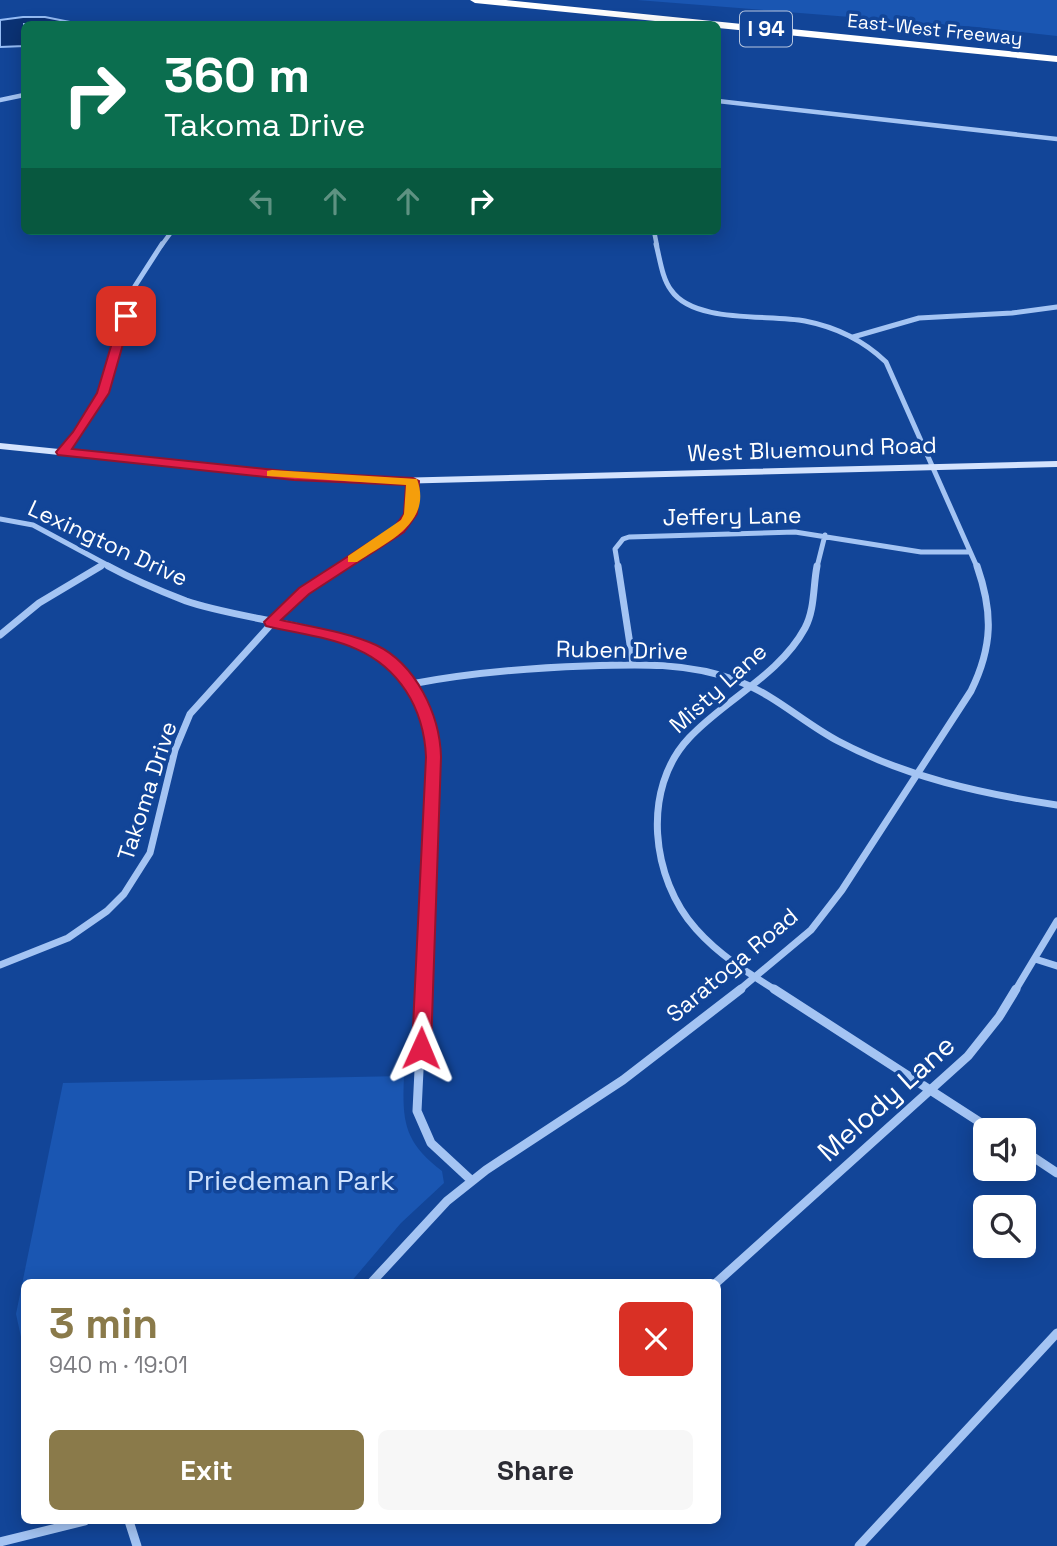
<!DOCTYPE html>
<meta charset="utf-8">
<style>
body{margin:0;font-family:"Space Grotesk",sans-serif;background:#f7f7f7;color:#2b2b33;height:100vh;display:flex;flex-direction:column;font-size:26px;white-space:nowrap}
*{box-sizing:border-box;margin:0}
p{font-size:23px;color:#7c7c81}
.icon{flex:none;width:38px;height:38px;fill:none;stroke:currentColor;stroke-width:2;stroke-linecap:round;stroke-linejoin:round}
.map{position:relative;flex:1;overflow:hidden}
.details{position:absolute;left:21px;top:1279px;width:700px;height:245px;display:flex;flex-direction:column;background:#fff;border-radius:10px;box-shadow:0 4px 18px #0003}
.details>*{flex:none}
.banner{position:absolute;left:21px;top:21px;width:700px;height:214px;border-radius:10px;box-shadow:0 4px 18px #0003;background:#0b6e4f;color:#fff;overflow:hidden}
.controls{position:absolute;left:973px;top:1118px;display:grid;gap:14px}
.controls a{display:grid;place-items:center;width:63px;height:63px;border-radius:10px;background:#fff;box-shadow:0 4px 18px #0003;font-size:35px}
.pin{position:absolute;display:grid;place-items:center;width:60px;height:60px;color:#fff;margin:-30px;border-radius:14px;box-shadow:0 4px 10px #0006}
.me{position:absolute;width:77px;margin:-38px;rotate:1deg;stroke-linejoin:round;filter:drop-shadow(0 0 5px #0008)}
.turn{display:flex;align-items:center;gap:24px;height:147px;padding:0 28px;font-size:32px}
.turn .icon{width:91px;height:91px;stroke-width:2.5}
.turn b{display:block;font-size:49px;line-height:60px}
.lanes{display:flex;align-items:center;height:66px;padding:0 28px;background:#0003;justify-content:center;gap:35px;direction:ltr}
.lanes .off{opacity:.35}
.round{display:grid;place-items:center;flex:none;width:74px;height:74px;border-radius:10px;background:#f7f7f7}
.head{display:flex;align-items:center;justify-content:space-between;height:119px;padding:0 28px}
h1{font-size:42px;font-weight:700;line-height:52px;color:#8a7a4a}
.primary-button{display:flex;gap:14px;margin-top:auto;padding:14px 28px}
.primary-button a{flex:1;height:80px;border-radius:10px;background:#8a7a4a;color:#fff;font-size:28px;font-weight:700;line-height:80px;text-align:center}
.primary-button a+a{background:#f7f7f7;color:#2b2b33}
.map>svg:first-child{display:block}
</style>
<div class="map">
<svg width="1057" height="1546" viewBox="0 0 1057 1546">
<rect width="100%" height="100%" fill="#124598"/>
<path fill="#1a56b2" d="M 637,0 L 1057,0 L 1057,36 L 976,27 Z
M 404,1076 C 402,1122 404,1142 442,1171 L 444,1183 L 401,1223 L 350,1283 L 24,1283 L 24,1351 L 16,1314 L 63,1083 Z"/>
<path fill="#0b3274" stroke="#96bdf6" stroke-width="2" d="M 23,17 L 45,17 L 80,24 L 24,24 L 24,46 L 0,47 L 0,20 Z"/>
<g fill="none" stroke-linecap="round" stroke-linejoin="round">
<path stroke="#a4c4f3" stroke-width="4.5" d="M 0,100 L 24,95
M 718,101 L 1057,139
M 654,231 L 657,246
M 161,246 L 172,231"/>
<path stroke="#a4c4f3" stroke-width="5" d="M 656,244 C 660,259 662,278 671,290 C 694,324 769,314 805,321 C 836,327 863,340 886,362 L 977,567
M 853,337 L 919,318 L 1012,313 L 1057,307
M 62,452 L 104,393 L 135,286 L 162,244
M 0,519 L 33,525 L 111,567
M 98,567 L 104,564
M 342,567 L 406,522 L 411,514 L 413,481
M 618,567 L 615,549 L 623,539 L 629,537 L 795,532 L 921,552 L 970,552
M 817,567 L 825,535"/>
<path stroke="#a4c4f3" stroke-width="7" d="M 108,566 C 132,579 160,591 186,601 C 246,622 355,626 399,669 C 423,693 430,725 433,757 L 422,991
M 618,566 L 633,664
M 0,635 L 39,603 L 101,566
M 411,684 C 469,673 527,668 586,666 C 637,664 689,662 738,681 C 775,695 804,723 838,741 C 906,777 982,794 1057,805
M 1035,959 L 1057,966
M 0,965 L 68,938 L 107,911 L 124,894 L 150,853 L 175,750 L 190,714 L 293,600 L 345,566
M 738,991 L 811,930 L 842,890 L 971,691 C 993,646 993,612 977,566
M 777,991 C 748,973 719,955 696,929 C 651,879 641,789 689,738 C 725,699 779,676 805,628 C 815,609 813,586 817,566
M 1015,991 L 1057,921"/>
<path stroke="#a4c4f3" stroke-width="9" d="M 423,989 L 417,1111 L 431,1143 L 472,1181
M 774,989 L 992,1130
M 1024,1151 L 1057,1173
M 371,1283 L 447,1201 L 486,1170 L 623,1080 L 741,989
M 716,1283 L 968,1056 L 999,1017 L 1016,989
M 129,1521 L 137,1546
M 0,1542 L 85,1521
M 859,1546 L 1057,1333"/>
<path fill="#d4e3fd" fill-rule="evenodd" d="M 0,443 L 294,473 L 394,478 L 1057,461 L 1057,467 L 394,484 L 294,479 L 0,449 Z"/>
<path fill="#fff" fill-rule="evenodd" d="M 470,0 L 506,0 L 1057,56 L 1057,62 L 718,28 L 718,24 L 685,24 L 475,3 Z"/>
</g>
<path fill="#e11d48" stroke="#92132f" stroke-width="2" d="M 126,313 L 131,316 L 109,393 L 72,449 L 294,472 L 413,478 L 419,481 L 417,514 L 404,532 L 309,594 L 281,620 C 312,627 347,632 376,645 C 416,664 440,715 441,757 L 431,1048 L 428,1053 L 415,1053 L 412,1048 L 426,757 C 425,734 419,711 406,691 C 373,640 321,639 266,626 L 264,622 L 299,588 L 395,526 L 404,514 L 406,485 L 294,480 L 58,455 L 56,452 L 73,432 L 97,393 L 120,316 Z"/>
<path fill="#f59e0b" d="M 272,470 L 417,479 C 433,523 387,542 357,562 L 348,562 L 348,556 L 401,520 L 404,514 L 406,485 L 267,476 L 267,471 Z"/>
<g text-anchor="middle" stroke-width="7" stroke-linejoin="round" paint-order="stroke">
<g font-size="19" fill="#fff" stroke="#124598">
<text transform="translate(935 29) rotate(6)" y="7">East-West Freeway</text>
</g>
<rect fill="#124598" stroke="#b8c7e0" stroke-width="2" x="740" y="11.5" width="52" height="35" rx="5"/>
<g font-size="21" font-weight="bold" fill="#fff">
<text x="766" y="36">I 94</text>
</g>
<g font-size="23" fill="#fff" stroke="#124598">
<text transform="translate(812 449) rotate(-2)" y="8">West Bluemound Road</text>
<text transform="translate(732 516) rotate(-1)" y="8">Jeffery Lane</text>
<text transform="translate(108 543) rotate(25)" y="8">Lexington Drive</text>
<text transform="translate(622 650) rotate(1)" y="8">Ruben Drive</text>
<text transform="translate(718 688) rotate(-42)" y="8">Misty Lane</text>
<text transform="translate(147 791) rotate(-72)" y="8">Takoma Drive</text>
<text transform="translate(732 965) rotate(-40)" y="8">Saratoga Road</text>
</g>
<g font-size="28" fill="#fff" stroke="#124598">
<text transform="translate(886 1098) rotate(-42)" y="10">Melody Lane</text>
</g>
<g font-size="28" fill="#cce0fd" stroke="#124598">
<text x="291" y="1190">Priedeman Park</text>
</g>
</g>
</svg>
<div class="controls">
<a><svg class="icon" aria-label="sound" viewBox="0 0 24 24"><path d="M4 9h4l5-4v14l-5-4H4zM17 9q2 3 0 6"/></svg></a>
<a><svg class="icon" aria-label="search" viewBox="0 0 24 24"><circle cx="10" cy="10" r="6"/><path d="M15 15l6 6"/></svg></a>
</div>
<div class="pin" style="left:126px;top:316px;background:#d93025"><svg class="icon" aria-label="arrive" viewBox="0 0 24 24"><path d="M6 21V4h12l-3 4 3 4H6"/></svg></div>
<svg class="me" style="left:421px;top:1048px" viewBox="-20 -20 40 40"><path d="M0-17L14 15 0 8-14 15z" fill="#e11d48" stroke="#fff" stroke-width="4"/></svg>
<div class="banner">
<div class="turn"><svg class="icon" aria-label="right" viewBox="0 0 24 24"><path d="M7 20v-9h11M14 6l5 5-5 5"/></svg><div><b>360 m</b>Takoma Drive</div></div>
<div class="lanes"><svg class="icon off" aria-label="left" viewBox="0 0 24 24"><path d="M17 20v-9H6M10 6l-5 5 5 5"/></svg><svg class="icon off" aria-label="ahead" viewBox="0 0 24 24"><path d="M12 20V5M6 11l6-6 6 6"/></svg><svg class="icon off" aria-label="ahead" viewBox="0 0 24 24"><path d="M12 20V5M6 11l6-6 6 6"/></svg><svg class="icon" aria-label="right" viewBox="0 0 24 24"><path d="M7 20v-9h11M14 6l5 5-5 5"/></svg></div>
</div>
<section class="details">
<div class="head"><div><h1>3 min</h1><p>940 m · 19:01</p></div><a class="round" style="background:#d93025;color:#fff"><svg class="icon" aria-label="close" viewBox="0 0 24 24"><path d="M6 6l12 12M18 6L6 18"/></svg></a></div>
<div class="primary-button"><a>Exit</a><a>Share</a></div>
</section>
</div>
